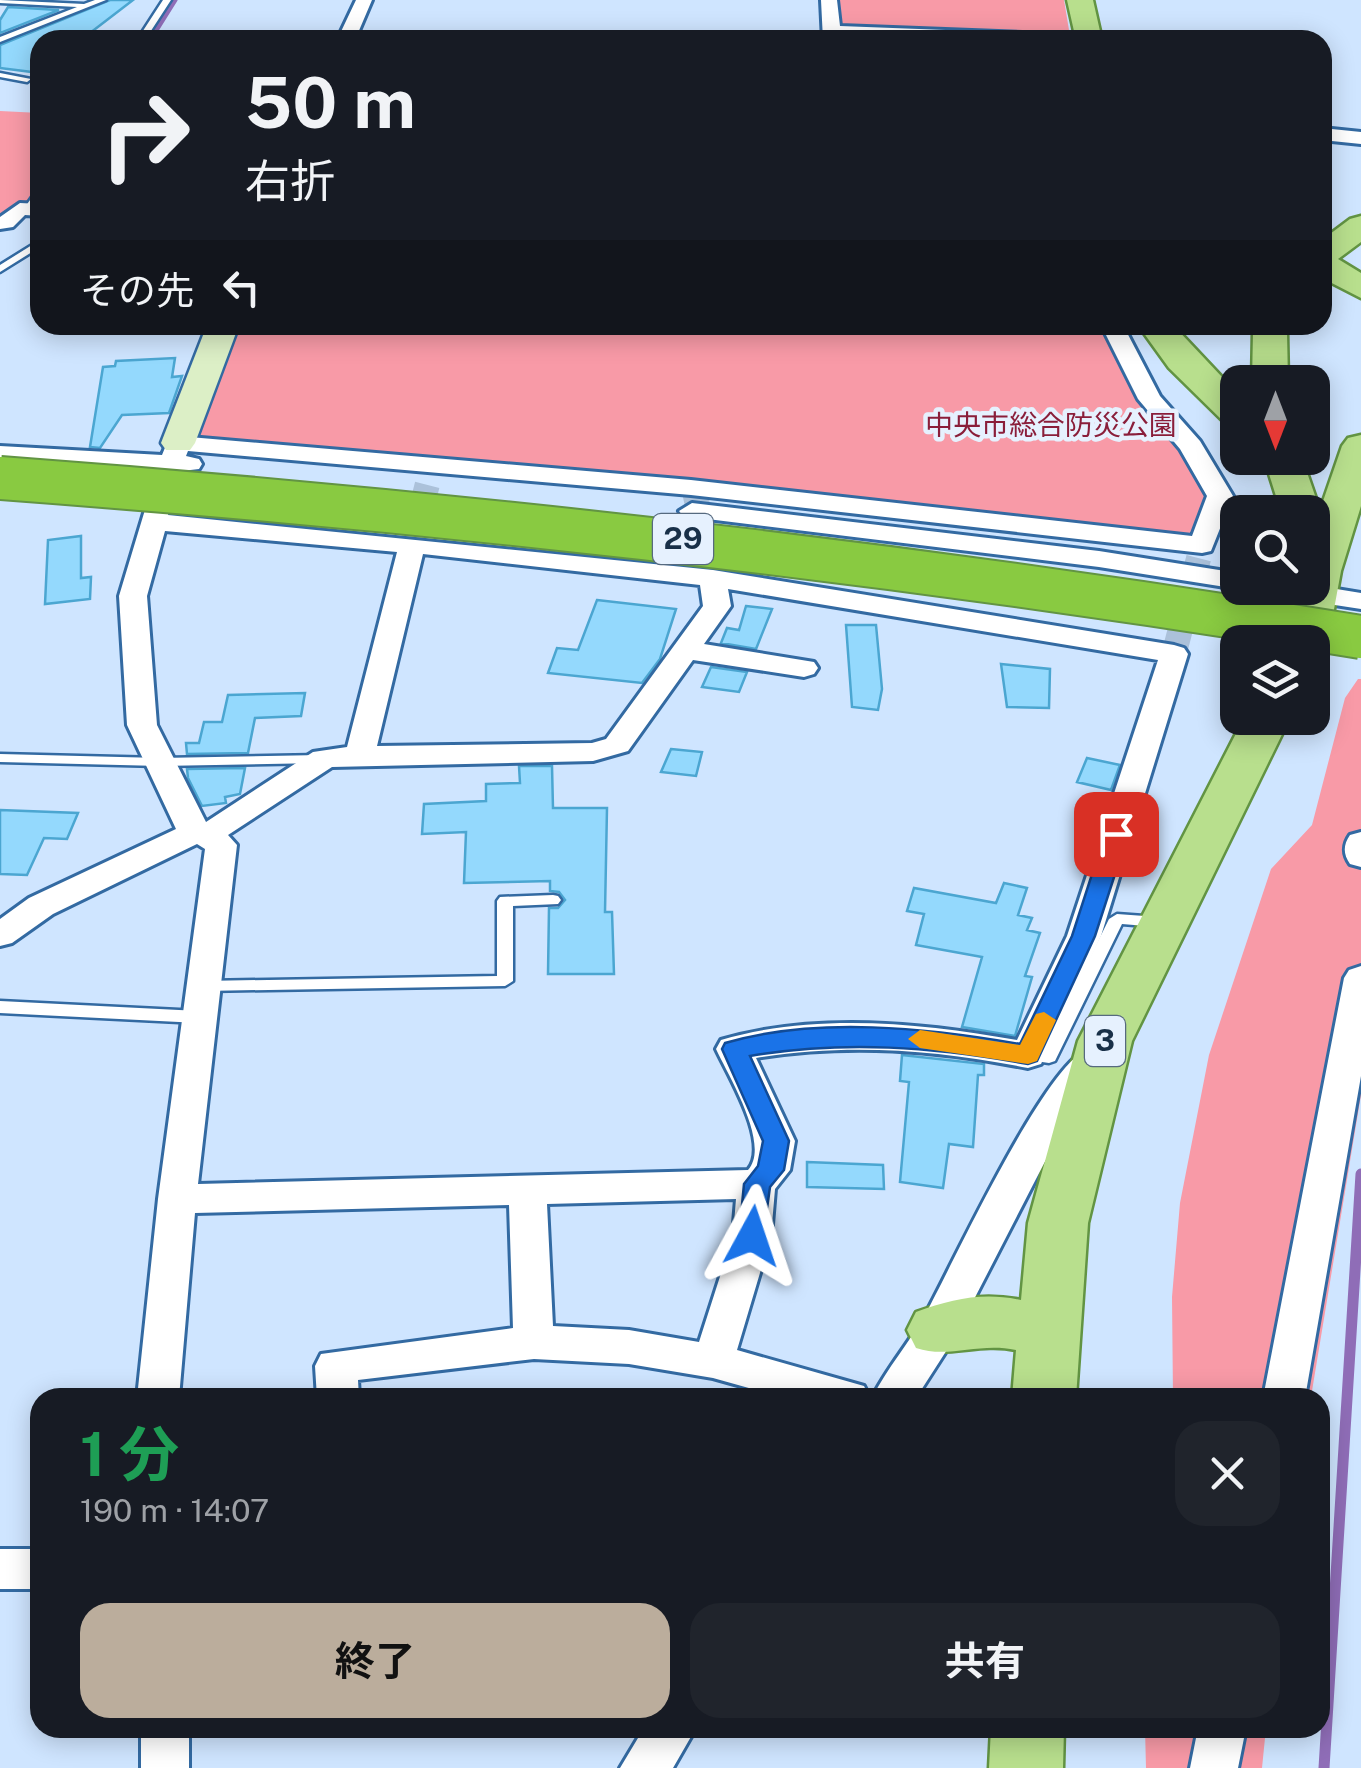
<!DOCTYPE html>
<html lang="ja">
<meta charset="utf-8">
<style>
body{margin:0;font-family:"Public Sans","Noto Sans JP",sans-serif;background:#20242c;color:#f1f3f6;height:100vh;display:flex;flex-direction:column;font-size:38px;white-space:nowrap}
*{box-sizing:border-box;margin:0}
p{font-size:32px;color:#9ea1a6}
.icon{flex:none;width:55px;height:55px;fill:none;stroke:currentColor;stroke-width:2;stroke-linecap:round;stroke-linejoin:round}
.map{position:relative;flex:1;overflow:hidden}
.drawer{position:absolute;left:30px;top:1388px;width:1300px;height:350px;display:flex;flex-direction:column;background:#171b24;border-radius:30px;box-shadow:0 5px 25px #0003}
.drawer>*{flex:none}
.banner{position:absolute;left:30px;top:30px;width:1302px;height:305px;border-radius:30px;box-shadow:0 5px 25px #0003;background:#171b24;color:#f1f3f6;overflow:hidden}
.needle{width:65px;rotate:180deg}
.buttons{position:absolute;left:1220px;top:365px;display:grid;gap:20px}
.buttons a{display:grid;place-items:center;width:110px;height:110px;border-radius:20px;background:#171b24;box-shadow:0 5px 25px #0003;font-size:50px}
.pin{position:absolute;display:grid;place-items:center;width:85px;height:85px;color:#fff;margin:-42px;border-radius:20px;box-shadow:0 5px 15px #0006}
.me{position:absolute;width:110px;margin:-55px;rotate:5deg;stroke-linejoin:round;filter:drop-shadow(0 0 8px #0008)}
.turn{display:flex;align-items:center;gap:35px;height:210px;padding:0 50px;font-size:45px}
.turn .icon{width:130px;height:130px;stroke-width:2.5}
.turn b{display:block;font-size:70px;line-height:85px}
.then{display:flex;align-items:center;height:95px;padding:0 50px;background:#0003;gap:20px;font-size:38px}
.round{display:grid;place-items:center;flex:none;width:105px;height:105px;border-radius:30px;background:#20242c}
.overview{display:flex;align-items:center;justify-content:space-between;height:170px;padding:0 50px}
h1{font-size:60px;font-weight:700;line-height:75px;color:#1e9e55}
.cta{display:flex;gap:20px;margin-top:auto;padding:20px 50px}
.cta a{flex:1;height:115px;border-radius:30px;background:#bbad9c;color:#111;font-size:40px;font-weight:700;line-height:115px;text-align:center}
.cta a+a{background:#20242c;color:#f1f3f6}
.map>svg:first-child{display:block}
</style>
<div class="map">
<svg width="1361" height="1768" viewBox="0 0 1361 1768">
<rect width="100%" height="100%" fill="#cfe5ff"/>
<path fill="#f89aa7" d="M 832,0 L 1064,0 L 1070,36 L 836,29 Z
M 0,111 L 40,113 L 40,183 L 24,206 L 14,206 L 0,218 Z
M 223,325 L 1112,325 L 1220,496 L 1202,545 L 178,443 Z
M 1358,679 L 1361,679 L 1361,1095 L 1311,1397 L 1173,1398 L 1172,1297 L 1180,1203 L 1209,1055 L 1271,869 L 1312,825 L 1345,698 Z
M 1145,1728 L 1266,1728 L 1262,1768 L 1146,1768 Z"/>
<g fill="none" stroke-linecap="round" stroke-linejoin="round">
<path stroke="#8f6db7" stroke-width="5" d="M 150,40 L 175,0"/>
<path stroke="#8f6db7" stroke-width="11" d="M 1324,1768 L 1361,1174"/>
</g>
<path fill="#94d9fd" stroke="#4ba6d1" stroke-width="2.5" d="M 110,0 L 133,0 L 90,33 L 78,33 L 67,40 L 40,40 L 40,73 L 0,68 L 0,45 Z
M 8,7 L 59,10 L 0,33 L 0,20 Z
M 175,358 L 172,377 L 182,376 L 169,413 L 122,415 L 100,448 L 90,447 L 103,367 L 115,366 L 116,361 Z
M 81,536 L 81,578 L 91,577 L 90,599 L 45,604 L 48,540 Z
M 597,600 L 676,609 L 660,659 L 642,683 L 548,673 L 557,648 L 578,650 Z
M 746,606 L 772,609 L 756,649 L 721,643 L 727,628 L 739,630 Z
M 846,625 L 876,625 L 882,689 L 878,710 L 852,707 Z
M 1001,664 L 1050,669 L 1049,708 L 1007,707 Z
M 711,667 L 747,672 L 739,692 L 702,687 Z
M 305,693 L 301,716 L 255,718 L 248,753 L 187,754 L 186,743 L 199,743 L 204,722 L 222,722 L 228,695 Z
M 671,749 L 702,752 L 696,776 L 661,772 Z
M 1087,758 L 1120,765 L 1111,790 L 1077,782 Z
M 519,766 L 552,766 L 553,808 L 607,808 L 605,912 L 612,912 L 614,974 L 548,974 L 549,908 L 558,908 L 565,900 L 559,892 L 550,891 L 550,881 L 464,883 L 466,832 L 422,834 L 424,804 L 486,801 L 486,784 L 520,783 Z
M 245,768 L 240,794 L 225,797 L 226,803 L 202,806 L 188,778 L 187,769 Z
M 0,810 L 78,813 L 67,839 L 44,838 L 27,875 L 0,874 Z
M 1004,883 L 1027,888 L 1018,915 L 1032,918 L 1027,930 L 1040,933 L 1025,976 L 1032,977 L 1015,1036 L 962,1027 L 982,957 L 916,945 L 924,914 L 907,911 L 914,888 L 996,903 Z
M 902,1055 L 984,1064 L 984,1075 L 978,1075 L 973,1147 L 949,1144 L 943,1188 L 900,1182 L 909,1082 L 900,1081 Z
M 807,1162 L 883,1165 L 884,1189 L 807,1187 Z"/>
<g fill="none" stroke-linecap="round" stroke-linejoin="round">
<path stroke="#abc1da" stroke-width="25" stroke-dasharray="25 12" stroke-linecap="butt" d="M 694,489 L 713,578
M 412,545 L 433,462
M 1174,654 L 1202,545"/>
<defs>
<path id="lane" d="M 0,0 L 84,4 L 95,0 L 106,0 L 0,42 L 0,37 L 77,7 L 0,3 Z
M 163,0 L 171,0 L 145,40 L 137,40 Z
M 0,73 L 31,79 L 27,82 L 0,77 Z
M 40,189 L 40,199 L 33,210 L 25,212 L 23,210 L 37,190 Z
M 40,240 L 40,247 L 0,272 L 0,265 Z
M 0,754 L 160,758 L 321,755 L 328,759 L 321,763 L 160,766 L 0,762 Z
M 553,895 L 558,896 L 561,900 L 558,904 L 513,906 L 513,981 L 505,986 L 203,991 L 195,986 L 203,981 L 497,976 L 497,901 L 500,897 Z
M 1117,914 L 1158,917 L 1166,922 L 1158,927 L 1122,924 L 1055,1061 L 1049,1063 L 1022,1059 L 1020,1055 L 1022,1051 L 1044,1051 L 1109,919 Z
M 0,1001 L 199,1011 L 205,1013 L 207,1017 L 205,1021 L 199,1023 L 0,1013 Z"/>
<path id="street" d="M 356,0 L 372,0 L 355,40 L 337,40 Z
M 821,0 L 837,0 L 840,26 L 1074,35 L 1083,40 L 840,37 L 841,40 L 823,40 Z
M 1322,128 L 1361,132 L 1361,144 L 1322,140 Z
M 20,203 L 40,204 L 40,216 L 25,215 L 13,227 L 0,229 L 0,217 Z
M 1101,325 L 1123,325 L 1160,396 L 1200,441 L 1233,496 L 1211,551 L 1202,553 L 691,495 L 188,451 L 186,456 L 199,459 L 202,464 L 199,469 L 182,471 L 168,515 L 713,570 L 1174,645 L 1184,648 L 1188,654 L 1101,936 L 1041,1064 L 1028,1068 C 936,1050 849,1043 756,1058 L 795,1141 L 790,1170 L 775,1189 L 771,1236 L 737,1350 L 864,1386 L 870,1398 L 784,1398 L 713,1378 L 629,1364 L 534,1359 L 358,1380 L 359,1398 L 317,1398 L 315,1366 L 321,1354 L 513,1328 L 509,1205 L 195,1213 L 179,1398 L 137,1398 L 158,1199 L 205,849 L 197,844 L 53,914 L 12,943 L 0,946 L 0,919 L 29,898 L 176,829 L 127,725 L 119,596 L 157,470 L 0,460 L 0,446 L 162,455 L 169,438 L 178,436 L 691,480 L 1192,536 L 1207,496 L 1180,449 L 1138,399 ZM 165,531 L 397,552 L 347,747 L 313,752 L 206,822 L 157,725 L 147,596 ZM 423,554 L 700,585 L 703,606 L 606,739 L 592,743 L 377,746 ZM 728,589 L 1158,660 L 1067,936 L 1017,1040 C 923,1023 815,1012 721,1040 L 716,1049 C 729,1077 771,1145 748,1170 L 198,1184 L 237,845 L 228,835 L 332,767 L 593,761 L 628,751 L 693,660 L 804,677 L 814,674 L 818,668 L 814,662 L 704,644 L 731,606 ZM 736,1199 L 733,1236 L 699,1342 L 629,1330 L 553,1326 L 547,1204 Z
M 692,503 L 1099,551 L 1238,573 L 1238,588 L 1245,588 L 1238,589 L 1099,567 L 683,516 L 679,511 Z
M 1312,585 L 1361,593 L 1361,609 L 1276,596 L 1262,588 Z
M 1361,832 L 1361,867 L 1350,864 C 1343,854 1343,845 1350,835 Z
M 1361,966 L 1361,1076 L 1305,1398 L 1263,1398 L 1344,978 L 1349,970 Z
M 1090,1048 L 1103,1052 L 1108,1061 L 1069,1115 L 952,1342 L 916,1398 L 872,1398 C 887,1368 910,1342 926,1313 C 953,1264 1046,1061 1090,1048 Z
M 0,1549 L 40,1549 L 40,1589 L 0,1589 Z
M 141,1728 L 189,1728 L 189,1768 L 141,1768 Z
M 644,1728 L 696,1728 L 673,1768 L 620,1768 Z
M 1198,1728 L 1246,1728 L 1238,1768 L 1190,1768 Z"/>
<path id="secondary" d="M 207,325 L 239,325 L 195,443 L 190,450 L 166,450 L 161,443 Z"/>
<path id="primary" d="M 1067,0 L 1093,0 L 1102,40 L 1076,40 Z
M 1361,216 L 1361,242 L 1338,259 L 1361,273 L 1361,298 L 1322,278 L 1322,240 L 1350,219 Z
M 1138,325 L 1173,325 L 1238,394 L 1238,426 L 1225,423 L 1169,368 Z
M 1257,325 L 1291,325 L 1287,332 L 1288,382 L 1252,382 L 1253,332 Z
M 1361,435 L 1361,506 L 1341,571 L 1328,642 L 1321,651 L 1312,653 L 1312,642 L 1284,642 L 1296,588 L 1312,588 L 1312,532 L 1318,516 L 1312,521 L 1312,512 L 1281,512 L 1264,458 L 1302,458 L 1320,510 L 1342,446 L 1348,438 Z
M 1244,718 L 1290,718 L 1132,1041 L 1088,1223 L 1076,1398 L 1012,1398 L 1016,1350 C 978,1342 949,1359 916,1348 L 907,1330 L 916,1312 C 953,1299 982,1292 1021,1300 L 1028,1223 L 1078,1041 Z
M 991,1728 L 1064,1728 L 1063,1768 L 989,1768 Z"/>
</defs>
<use href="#lane" stroke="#336aa2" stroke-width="5"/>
<use href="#street" stroke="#336aa2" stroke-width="6"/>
<use href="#secondary" stroke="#336aa2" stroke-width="5"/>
<use href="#primary" stroke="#629443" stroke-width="5"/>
<use href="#lane" fill="#fff" fill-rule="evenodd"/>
<use href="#street" fill="#fff" fill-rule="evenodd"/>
<use href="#secondary" fill="#dcefc6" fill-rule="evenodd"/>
<use href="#primary" fill="#b8df8d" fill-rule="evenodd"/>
<defs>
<path id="highway-bridge" d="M 0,478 C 456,512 909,563 1361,637"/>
</defs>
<use href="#highway-bridge" stroke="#629443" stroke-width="46" stroke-linecap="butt"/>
<use href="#highway-bridge" stroke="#89ca41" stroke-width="42"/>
</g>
<path fill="#1a73e8" stroke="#114b97" stroke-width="2.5" d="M 1116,827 L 1128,834 L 1095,936 L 1037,1061 L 1028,1064 C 933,1047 845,1040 750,1056 L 789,1141 L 784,1170 L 770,1187 L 762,1244 L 752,1247 L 743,1244 L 739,1236 L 744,1184 L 758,1166 L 763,1141 L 722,1049 L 725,1043 C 816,1016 929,1028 1020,1044 L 1072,936 L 1105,834 Z"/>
<path fill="#f59e0b" d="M 1044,1012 L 1056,1020 L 1037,1061 L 1028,1064 L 920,1048 L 908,1039 L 920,1030 L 1020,1045 L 1036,1014 Z"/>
<g text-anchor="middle" stroke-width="9" stroke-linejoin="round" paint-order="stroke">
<g font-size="28" fill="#8a1e3a" stroke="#e6f1fe">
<text x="1051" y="435">中央市総合防災公園</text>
</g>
<g fill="#e6f1fe" stroke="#566a7f" stroke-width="2.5">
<rect x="653" y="514" width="60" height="50" rx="8"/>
<rect x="1085" y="1016" width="40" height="50" rx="8"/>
</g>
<g font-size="30" font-weight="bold" fill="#193048">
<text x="683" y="549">29</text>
<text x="1105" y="1051">3</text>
</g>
</g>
</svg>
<div class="buttons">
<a><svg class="needle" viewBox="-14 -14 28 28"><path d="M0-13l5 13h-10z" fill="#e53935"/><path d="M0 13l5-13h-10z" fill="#9ea1a6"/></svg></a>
<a><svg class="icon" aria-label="search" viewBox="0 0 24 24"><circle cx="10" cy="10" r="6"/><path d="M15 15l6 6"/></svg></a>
<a><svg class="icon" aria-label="layers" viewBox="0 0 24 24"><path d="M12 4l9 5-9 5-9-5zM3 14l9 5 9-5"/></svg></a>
</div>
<div class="pin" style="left:1116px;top:834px;background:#d93025"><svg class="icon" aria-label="arrive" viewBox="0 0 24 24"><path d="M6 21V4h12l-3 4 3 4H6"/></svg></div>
<svg class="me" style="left:752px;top:1236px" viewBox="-20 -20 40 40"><path d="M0-17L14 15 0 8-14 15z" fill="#1a73e8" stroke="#fff" stroke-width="4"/></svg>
<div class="banner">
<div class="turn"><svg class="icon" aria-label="right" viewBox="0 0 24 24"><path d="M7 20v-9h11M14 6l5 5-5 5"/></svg><div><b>50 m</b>右折</div></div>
<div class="then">その先<svg class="icon" aria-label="left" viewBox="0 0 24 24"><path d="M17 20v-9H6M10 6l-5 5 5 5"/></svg></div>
</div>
<section class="drawer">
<div class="overview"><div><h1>1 分</h1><p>190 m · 14:07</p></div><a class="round"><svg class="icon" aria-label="close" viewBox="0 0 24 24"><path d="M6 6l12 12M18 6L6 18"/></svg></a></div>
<div class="cta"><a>終了</a><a>共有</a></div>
</section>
</div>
